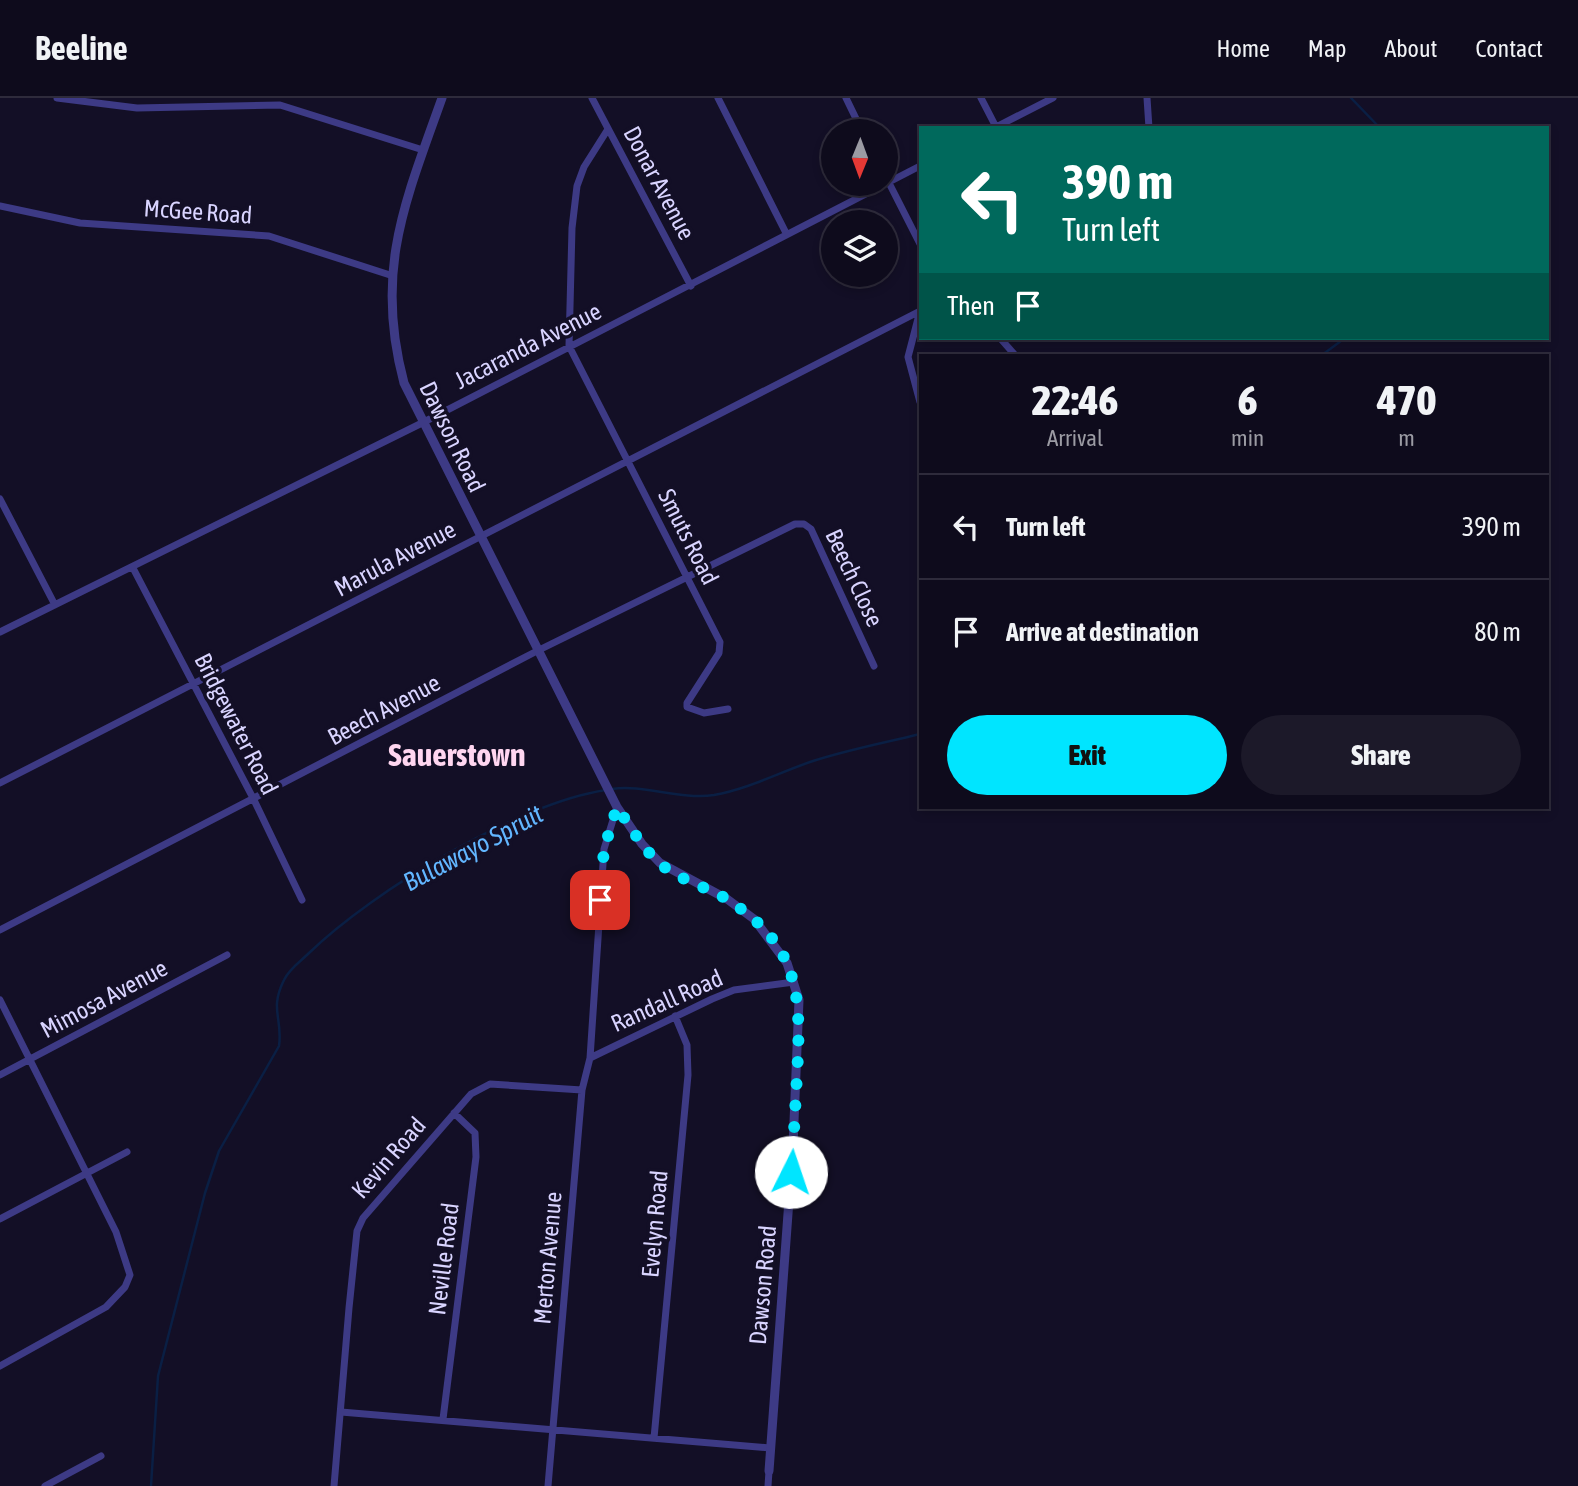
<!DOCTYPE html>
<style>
body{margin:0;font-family:"Asap Condensed",sans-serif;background:#1c1929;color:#f1f3f6;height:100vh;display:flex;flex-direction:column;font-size:26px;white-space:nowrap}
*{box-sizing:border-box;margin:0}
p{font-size:23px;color:#9b9ba3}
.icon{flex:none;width:38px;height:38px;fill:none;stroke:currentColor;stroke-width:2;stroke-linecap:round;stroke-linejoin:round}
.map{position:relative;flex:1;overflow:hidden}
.drawer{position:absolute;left:919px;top:256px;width:630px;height:455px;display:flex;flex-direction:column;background:#0e0b1c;border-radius:0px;box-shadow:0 4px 10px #0003,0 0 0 2px #2e2b3b}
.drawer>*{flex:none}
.hud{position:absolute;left:919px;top:28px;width:630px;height:214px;border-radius:0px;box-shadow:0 4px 10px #0003,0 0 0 2px #2e2b3b;background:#00695c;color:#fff;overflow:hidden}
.needle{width:46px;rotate:181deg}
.buttons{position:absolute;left:821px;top:21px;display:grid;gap:14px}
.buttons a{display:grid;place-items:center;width:77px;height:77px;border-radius:50%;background:#0e0b1c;box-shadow:0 4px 10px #0003,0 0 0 2px #2e2b3b;font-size:35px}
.pin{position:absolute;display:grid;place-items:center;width:60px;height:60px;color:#fff;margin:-30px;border-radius:14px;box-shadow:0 4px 10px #0006}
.me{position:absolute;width:77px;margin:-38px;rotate:4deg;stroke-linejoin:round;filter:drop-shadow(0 0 5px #0008)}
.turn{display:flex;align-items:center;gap:24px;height:147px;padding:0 28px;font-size:32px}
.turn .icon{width:91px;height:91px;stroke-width:2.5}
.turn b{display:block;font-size:49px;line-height:60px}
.then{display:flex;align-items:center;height:66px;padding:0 28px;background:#0003;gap:14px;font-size:26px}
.eta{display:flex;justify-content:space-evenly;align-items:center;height:119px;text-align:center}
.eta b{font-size:42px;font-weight:800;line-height:49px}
.action{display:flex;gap:14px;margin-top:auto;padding:14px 28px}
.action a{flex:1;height:80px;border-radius:42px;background:#00e5ff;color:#111;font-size:28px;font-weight:800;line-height:80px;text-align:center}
.action a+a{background:#1c1929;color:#f1f3f6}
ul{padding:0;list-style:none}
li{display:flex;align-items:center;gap:21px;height:105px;padding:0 28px;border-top:2px solid #2e2b3b}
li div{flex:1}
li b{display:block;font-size:26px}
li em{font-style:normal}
header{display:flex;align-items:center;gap:42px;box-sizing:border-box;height:98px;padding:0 35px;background:#0e0b1c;border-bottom:2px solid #2e2b3b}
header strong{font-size:33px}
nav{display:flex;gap:38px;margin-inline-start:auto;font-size:24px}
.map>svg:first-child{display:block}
</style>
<header>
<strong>Beeline</strong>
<nav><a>Home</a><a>Map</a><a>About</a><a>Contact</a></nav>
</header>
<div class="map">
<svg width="1578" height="1388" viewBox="0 0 1578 1388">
<rect width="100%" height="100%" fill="#130f26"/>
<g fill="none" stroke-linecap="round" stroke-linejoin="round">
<path stroke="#0a1f44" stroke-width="2.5" d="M 1351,0 L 1380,30
M 1322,257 L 1345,240
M 612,691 C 643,686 680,702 714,697 C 748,691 778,675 810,664 C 846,652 884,645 920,636
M 151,1388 L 158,1278 L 205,1095 L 219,1053 L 279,948 C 283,920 269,912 284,882 C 289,871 301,863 309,855 C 373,793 518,705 606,692"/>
<path stroke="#3d3a85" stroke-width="7" d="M 57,0 L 137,10 L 280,7 L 423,52
M 592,0 L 691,188
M 718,0 L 786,135
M 846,0 L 862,33
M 981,0 L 996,29
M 1147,0 L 1149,30
M 994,30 L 1053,0
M 608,31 L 584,69 L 577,88 L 572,130 L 569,248 L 720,544 L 719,555 L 687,605 L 687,609 L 704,615 L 728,611
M 886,79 L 920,146
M 0,108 L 80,125 L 269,138 L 390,177
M 920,213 L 908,259 L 920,304
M 1000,240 L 1015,257
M 0,401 L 55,507
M 133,470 L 254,702 L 302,802
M 0,534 L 422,325 L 920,68
M 0,685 L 920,213
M 0,832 L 537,553 L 795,426 L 804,426 L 811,431 L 874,568
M 0,902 L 116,1134 L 130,1177 L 125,1189 L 106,1209 L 0,1268
M 590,960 L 604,751 L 617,709
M 0,977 L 227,857
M 0,1121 L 127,1054
M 341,1314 L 770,1350
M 443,1321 L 476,1059 L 475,1035 L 454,1015
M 654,1340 L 688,977 L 687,947 L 675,918
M 45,1388 L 101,1358
M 334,1388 L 349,1210 L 357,1133 L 363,1120 L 471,996 L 490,986 L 582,992
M 548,1388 L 582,992 L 590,960 L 712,901 L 734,892 L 794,884
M 768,1388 L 769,1373"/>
<path stroke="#3d3a85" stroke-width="9" d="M 442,0 C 405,104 374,173 404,285 L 617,709 L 642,746 L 660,765 L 727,801 L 754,821 L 787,865 L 799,902 L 793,1048 L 769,1373"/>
</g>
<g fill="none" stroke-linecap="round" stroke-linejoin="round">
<path stroke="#00e5ff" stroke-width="12" stroke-dasharray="0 21.6" d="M 600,802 L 604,751 L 617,709 C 630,728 641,748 658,764 C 678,782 706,788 728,802 C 802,849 801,901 797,978 C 795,1010 794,1042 791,1074"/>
</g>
<g text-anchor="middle" stroke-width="7" stroke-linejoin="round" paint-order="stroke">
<g font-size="24" fill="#d9d4ff" stroke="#130f26">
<text transform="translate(659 85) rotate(62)" y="8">Donar Avenue</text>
<text transform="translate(198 114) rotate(4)" y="8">McGee Road</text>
<text transform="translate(528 248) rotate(-27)" y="8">Jacaranda Avenue</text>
<text transform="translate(452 339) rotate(64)" y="8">Dawson Road</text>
<text transform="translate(688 439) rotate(63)" y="8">Smuts Road</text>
<text transform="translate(395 461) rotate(-28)" y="8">Marula Avenue</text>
<text transform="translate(854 480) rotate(65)" y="8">Beech Close</text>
<text transform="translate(384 612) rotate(-28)" y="8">Beech Avenue</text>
<text transform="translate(236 626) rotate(63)" y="8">Bridgewater Road</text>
<text transform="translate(104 901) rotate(-28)" y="8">Mimosa Avenue</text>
<text transform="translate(667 903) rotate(-24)" y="8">Randall Road</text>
<text transform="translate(389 1060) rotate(-49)" y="8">Kevin Road</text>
<text transform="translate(655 1126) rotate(-85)" y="8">Evelyn Road</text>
<text transform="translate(548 1160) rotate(-85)" y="8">Merton Avenue</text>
<text transform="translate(444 1161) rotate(-83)" y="8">Neville Road</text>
<text transform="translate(763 1187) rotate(-85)" y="8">Dawson Road</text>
</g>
<g font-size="26" font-style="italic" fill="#62b6ff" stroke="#130f26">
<text transform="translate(473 750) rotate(-28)" y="9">Bulawayo Spruit</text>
</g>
<g font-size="32" font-weight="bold" fill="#ffd6f0" stroke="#130f26">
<text x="457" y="668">Sauerstown</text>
</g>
</g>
</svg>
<div class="buttons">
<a><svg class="needle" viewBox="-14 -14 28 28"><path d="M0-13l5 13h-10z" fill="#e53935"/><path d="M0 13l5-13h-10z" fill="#9b9ba3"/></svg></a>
<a><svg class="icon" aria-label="layers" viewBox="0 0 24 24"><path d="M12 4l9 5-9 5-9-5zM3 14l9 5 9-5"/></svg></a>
</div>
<div class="pin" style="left:600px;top:802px;background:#d93025"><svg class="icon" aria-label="arrive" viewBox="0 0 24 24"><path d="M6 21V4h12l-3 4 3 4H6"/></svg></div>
<svg class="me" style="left:791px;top:1074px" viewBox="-20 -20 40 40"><circle r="19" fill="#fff"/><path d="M0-13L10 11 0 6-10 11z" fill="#00e5ff"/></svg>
<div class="hud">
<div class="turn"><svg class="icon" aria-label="left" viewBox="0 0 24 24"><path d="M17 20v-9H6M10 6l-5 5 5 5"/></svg><div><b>390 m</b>Turn left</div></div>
<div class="then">Then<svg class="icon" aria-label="arrive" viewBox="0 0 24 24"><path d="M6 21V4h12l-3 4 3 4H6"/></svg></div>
</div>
<section class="drawer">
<div class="eta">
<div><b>22:46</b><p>Arrival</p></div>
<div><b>6</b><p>min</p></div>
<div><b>470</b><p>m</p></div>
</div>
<ul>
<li><svg class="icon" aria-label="left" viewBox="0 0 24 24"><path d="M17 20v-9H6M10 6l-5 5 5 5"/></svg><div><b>Turn left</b></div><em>390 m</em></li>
<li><svg class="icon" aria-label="arrive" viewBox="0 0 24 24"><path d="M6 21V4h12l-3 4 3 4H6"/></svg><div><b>Arrive at destination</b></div><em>80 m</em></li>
</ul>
<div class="action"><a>Exit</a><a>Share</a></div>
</section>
</div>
